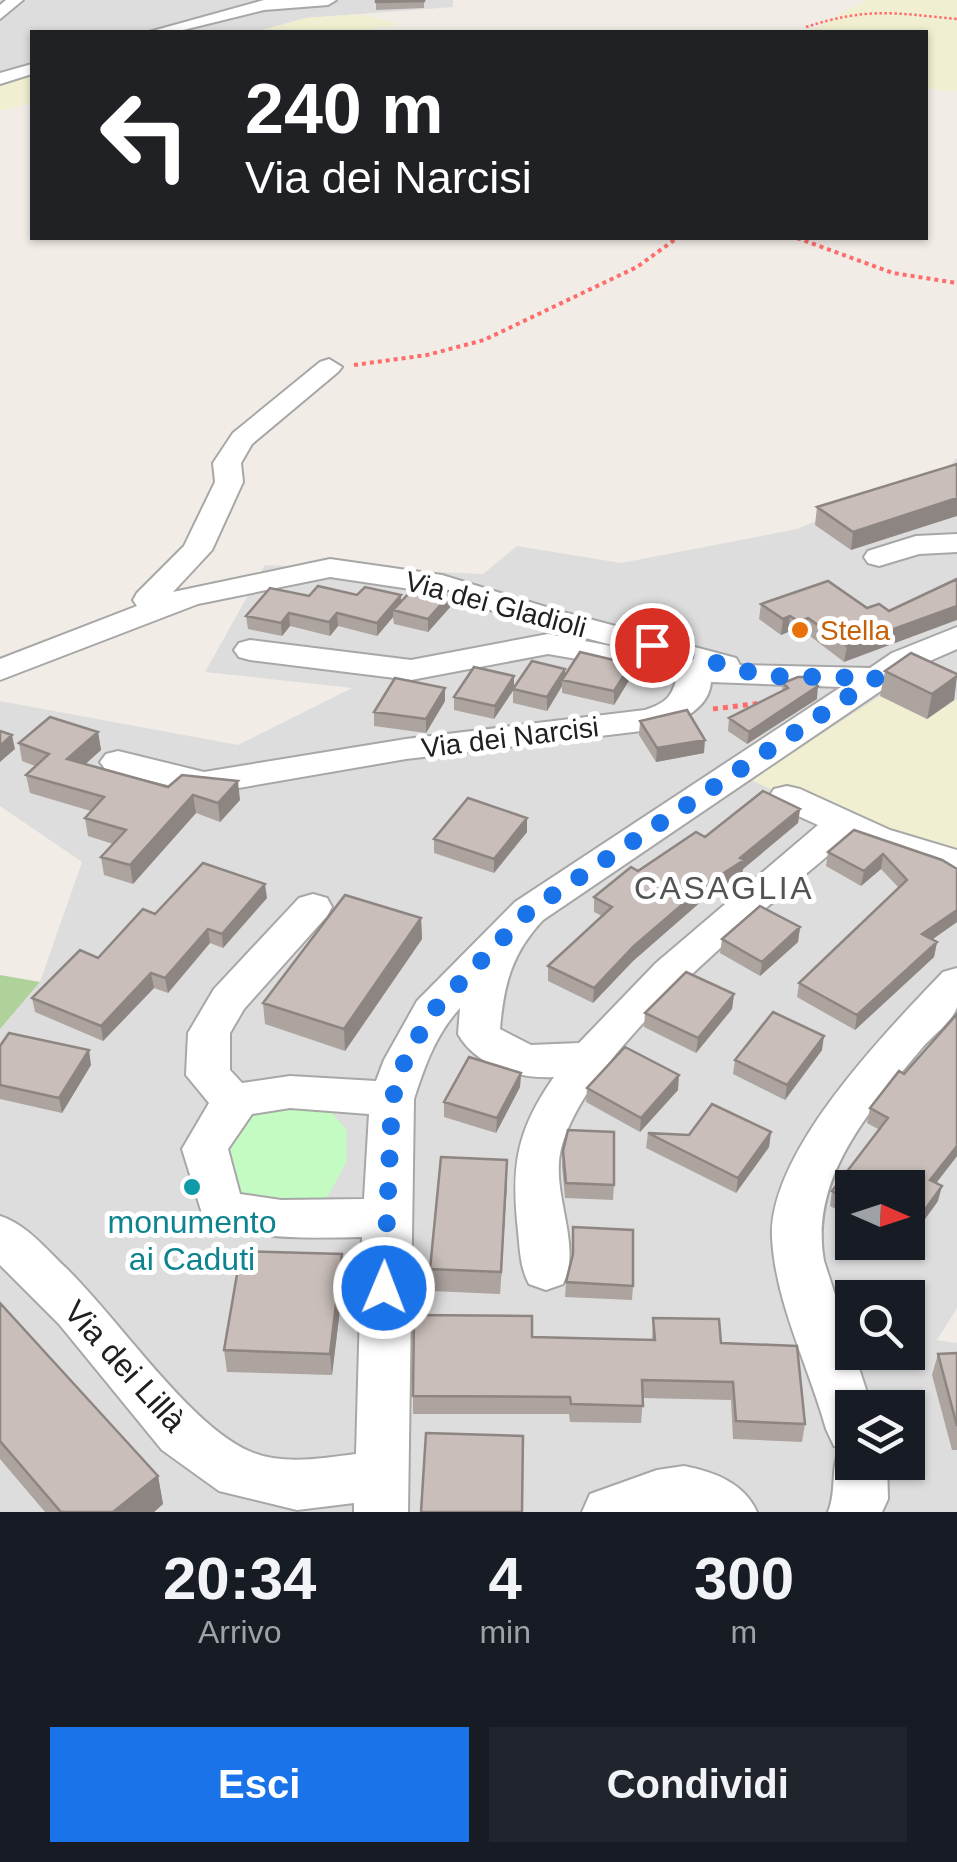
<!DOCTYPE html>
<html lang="it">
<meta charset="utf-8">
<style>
body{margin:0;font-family:Arial,sans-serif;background:#20242c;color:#f1f3f6;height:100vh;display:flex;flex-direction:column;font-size:38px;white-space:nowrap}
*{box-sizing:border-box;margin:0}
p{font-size:32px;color:#9ea1a6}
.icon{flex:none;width:55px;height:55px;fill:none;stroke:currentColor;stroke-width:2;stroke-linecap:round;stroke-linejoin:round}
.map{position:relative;height:1512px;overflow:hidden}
.panel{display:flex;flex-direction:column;background:#171b24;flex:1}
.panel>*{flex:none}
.hud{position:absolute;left:30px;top:30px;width:898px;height:210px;border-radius:0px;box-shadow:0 2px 8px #0004;background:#202124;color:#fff;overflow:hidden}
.needle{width:65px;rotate:93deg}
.controls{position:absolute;left:835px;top:1170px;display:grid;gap:20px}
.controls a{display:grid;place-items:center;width:90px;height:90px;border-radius:0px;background:#171b24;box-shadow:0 2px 8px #0004;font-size:50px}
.pin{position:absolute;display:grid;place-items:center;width:85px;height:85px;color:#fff;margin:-42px;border:5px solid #fff;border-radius:50%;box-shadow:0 2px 10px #0007}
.me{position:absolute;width:110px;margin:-55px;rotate:1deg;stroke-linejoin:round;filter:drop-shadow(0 0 8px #0008)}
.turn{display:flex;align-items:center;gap:35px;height:210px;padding:0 50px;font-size:45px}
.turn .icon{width:130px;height:130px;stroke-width:2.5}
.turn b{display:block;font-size:70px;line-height:85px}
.eta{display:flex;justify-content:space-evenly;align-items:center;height:170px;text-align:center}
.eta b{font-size:60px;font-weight:800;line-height:70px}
.cta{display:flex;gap:20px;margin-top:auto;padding:20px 50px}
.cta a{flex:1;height:115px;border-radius:0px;background:#1a73e8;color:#fff;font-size:40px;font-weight:800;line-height:115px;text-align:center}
.cta a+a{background:#20242c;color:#f1f3f6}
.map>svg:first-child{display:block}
</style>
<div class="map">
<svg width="957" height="1512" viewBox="0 0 957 1512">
<rect width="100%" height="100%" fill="#f1ece6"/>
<path fill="#dedddd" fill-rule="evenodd" d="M 0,0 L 453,0 L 453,7 L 306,18 L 255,32 L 32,32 L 32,69 L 0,79 Z
M 957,458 L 957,1308 L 937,1340 L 957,1343 L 957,1512 L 0,1512 L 0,1029 L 40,982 L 82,862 L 0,806 L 0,701 L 238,745 L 352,688 L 205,672 L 265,565 L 483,574 L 517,546 L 621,563 L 797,529 L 949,466 ZM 852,1188 L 908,1188 L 908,1242 L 852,1242 ZM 852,1298 L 908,1298 L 908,1352 L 852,1352 ZM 852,1408 L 908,1408 L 908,1462 L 852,1462 Z"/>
<path fill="#f0efd1" d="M 867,0 L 957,0 L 957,92 L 925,88 L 925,32 L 808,32 Z
M 359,14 L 402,24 L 358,32 L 255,32 L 306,18 Z
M 32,72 L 32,103 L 0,111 L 0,82 Z
M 880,696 L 927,719 L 957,699 L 957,862 L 877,838 L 751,780 Z"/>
<path fill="#afd19a" d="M 0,975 L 40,982 L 0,1029 Z"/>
<path fill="#c4fbc3" d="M 326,1105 L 347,1131 L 346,1163 L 324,1203 L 230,1198 L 220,1144 L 248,1110 Z"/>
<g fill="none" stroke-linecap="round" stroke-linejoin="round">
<defs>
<path id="minor" d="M 6,0 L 23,0 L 0,19 L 0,5 Z
M 264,0 L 336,0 L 328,5 L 264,10 L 175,32 L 149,32 Z
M 32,64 L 32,74 L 0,84 L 0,73 Z
M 329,359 L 342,367 L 338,372 L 252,444 L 241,463 L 243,482 L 212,550 L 173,592 L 330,559 L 442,575 L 559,611 L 736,658 L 740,665 L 870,668 L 892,653 L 957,627 L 957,649 L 916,667 L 543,920 C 512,953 504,983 500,1029 L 531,1045 L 579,1043 L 656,963 L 818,825 L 774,805 L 769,797 L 774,789 L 787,786 L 800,789 L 890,830 L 957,850 L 957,875 L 847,839 C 767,909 587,1047 561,1149 C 550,1193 583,1245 563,1284 L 546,1290 L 529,1284 C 520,1267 520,1250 518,1231 C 511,1167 516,1131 554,1077 C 518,1079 476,1066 458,1034 L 460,1008 C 436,1034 425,1065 414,1099 L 408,1512 L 354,1512 L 354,1503 L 297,1510 L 219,1491 L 162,1450 L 59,1324 L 0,1265 L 0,1216 C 27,1225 45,1248 65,1267 C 117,1317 189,1425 249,1451 C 282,1466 322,1458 356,1454 L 362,1237 C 309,1238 256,1240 205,1223 L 182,1149 L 209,1103 L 186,1075 L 188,1033 L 214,989 L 299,898 L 313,894 L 327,898 L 332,907 L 327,916 L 244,1009 L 230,1033 L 230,1070 L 242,1083 L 290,1076 L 376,1081 L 384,1060 L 417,1001 L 515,902 L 841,687 L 711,682 C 709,711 674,724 650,730 L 406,759 L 204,794 L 106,770 L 100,762 L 106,754 L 118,751 L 204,772 L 406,739 L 645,710 C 678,699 670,689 683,664 L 537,625 L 437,593 L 330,577 L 198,604 L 0,680 L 0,659 L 137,606 L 133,600 L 137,593 L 184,546 L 215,482 L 213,463 L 233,433 L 320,362 ZM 290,1108 L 369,1114 L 364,1199 L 281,1200 L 240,1194 L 228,1149 L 252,1114 Z
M 957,534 L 957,552 L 919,554 L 879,566 L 868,563 L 864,557 L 868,551 L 916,536 Z
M 548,634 L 611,646 L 616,653 L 611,660 L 600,663 L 548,654 L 411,680 L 250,660 L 239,657 L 234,650 L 239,643 L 250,640 L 411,660 Z
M 957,968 C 957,979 957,996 957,1007 C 953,1021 931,1037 922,1048 C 871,1109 809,1177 824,1261 L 872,1408 L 852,1408 L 852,1462 L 887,1462 L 888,1499 L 882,1512 L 828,1512 C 837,1491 830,1469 840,1448 L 834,1446 L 826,1429 C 809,1367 775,1302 772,1237 C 769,1151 886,1032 943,972 Z
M 684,1466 C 715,1472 744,1483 757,1512 L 582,1512 L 590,1494 L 657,1470 Z"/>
</defs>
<use href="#minor" stroke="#a7a7a7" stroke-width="4"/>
<path stroke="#fe6d6b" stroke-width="2.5" stroke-dasharray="2.5 2.5" stroke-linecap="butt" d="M 806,27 C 868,7 894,13 957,19"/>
<path stroke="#fe6d6b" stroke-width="4" stroke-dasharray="4 4" stroke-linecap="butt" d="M 797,238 L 893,273 L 957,283
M 354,365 L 427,355 L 484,340 L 637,267 L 677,238"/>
<path stroke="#fe6d6b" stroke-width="5" stroke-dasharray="5 5" stroke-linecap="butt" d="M 713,709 L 762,703"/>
<use href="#minor" fill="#fff" fill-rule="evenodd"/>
</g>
<path fill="#ada39f" d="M 424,1 L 424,8 L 376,10 L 376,2 Z
M 957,464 L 851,550 L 815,525 L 817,507 Z
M 452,592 L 452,605 L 428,632 L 394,624 L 393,617 L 377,636 L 338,626 L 330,636 L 290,626 L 282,636 L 248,629 L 246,616 L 309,596 L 401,595 L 401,602 Z
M 761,604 L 867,608 L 844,662 L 806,633 L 797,637 L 788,632 L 781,635 L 759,619 Z
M 631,664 L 631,677 L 614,705 L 562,693 L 562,686 L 547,711 L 513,703 L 513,691 L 494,719 L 454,710 L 454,697 L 514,676 L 514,688 L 565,675 Z
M 885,671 L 957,674 L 954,700 L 927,719 L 880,696 Z
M 783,683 L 817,699 L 747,744 L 728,731 L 729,718 L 782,692 Z
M 445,701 L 426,733 L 374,726 L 374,712 Z
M 640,721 L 704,753 L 656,762 L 639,735 Z
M 98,732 L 101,750 L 85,764 L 168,787 L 240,800 L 220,822 L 196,813 L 133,884 L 104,875 L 101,857 L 113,844 L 88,836 L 85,818 L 91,811 L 30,793 L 26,775 L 35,766 L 22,761 L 19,743 Z
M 800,809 L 798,823 L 743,869 L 742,874 L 704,899 L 633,961 L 593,1003 L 548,981 L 548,966 L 602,916 L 594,912 L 594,897 L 638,871 L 705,837 Z
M 527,818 L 527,832 L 494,873 L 434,853 L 434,839 Z
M 854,830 L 957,869 L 957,922 L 932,939 L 937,942 L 934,957 L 855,1030 L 797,997 L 799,983 L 899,888 L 881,869 L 861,886 L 826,866 L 828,852 Z
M 267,898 L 223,948 L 210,943 L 168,993 L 154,988 L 103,1041 L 35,1012 L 32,998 L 98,958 L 155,914 Z
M 421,918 L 422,939 L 345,1051 L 265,1024 L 263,1003 Z
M 800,927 L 798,942 L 760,976 L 720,953 L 722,939 Z
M 734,994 L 732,1009 L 696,1053 L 644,1027 L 645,1013 Z
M 957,1014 L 957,1156 L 936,1183 L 938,1201 L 904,1248 L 895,1242 L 908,1242 L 908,1188 L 852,1188 L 852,1218 L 830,1206 L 832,1191 L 880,1130 L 867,1123 L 870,1108 L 904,1074 Z
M 0,1046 L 91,1065 L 62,1113 L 0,1099 Z
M 822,1050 L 785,1100 L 733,1074 L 735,1060 Z
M 521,1073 L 520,1087 L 496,1133 L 444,1117 L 444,1102 Z
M 587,1088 L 678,1090 L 640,1132 L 586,1102 Z
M 771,1132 L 769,1147 L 736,1193 L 646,1148 L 648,1133 L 689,1135 Z
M 563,1151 L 614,1185 L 613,1200 L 565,1198 L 562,1166 Z
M 507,1182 L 500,1294 L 431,1291 L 430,1269 Z
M 342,1254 L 344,1276 L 332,1375 L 227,1372 L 224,1350 Z
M 566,1282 L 633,1286 L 632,1300 L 565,1297 Z
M 0,1303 L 158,1476 L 163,1504 L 154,1512 L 45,1512 L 0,1459 Z
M 653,1318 L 721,1343 L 805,1424 L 802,1442 L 733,1439 L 731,1400 L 643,1398 L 641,1423 L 570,1422 L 569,1414 L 413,1414 L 413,1396 L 532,1337 L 652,1340 Z
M 957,1353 L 957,1450 L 952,1450 L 932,1375 L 938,1354 Z"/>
<path fill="#8d8582" d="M 957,498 L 957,516 L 851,550 L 853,532 Z
M 452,592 L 452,605 L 428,632 L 428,619 Z
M 401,595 L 401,608 L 393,610 L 393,617 L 377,636 L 377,623 Z
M 957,606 L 957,620 L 844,662 L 847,646 Z
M 289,613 L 290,626 L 282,636 L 281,623 Z
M 337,613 L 338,626 L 330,636 L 329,622 Z
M 790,616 L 788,632 L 781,635 L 783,619 Z
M 808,618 L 806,633 L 797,637 L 799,622 Z
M 631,664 L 631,677 L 614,705 L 614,691 Z
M 565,669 L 565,680 L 562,680 L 562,686 L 547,711 L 547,697 Z
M 514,676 L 514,689 L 494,719 L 495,706 Z
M 957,676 L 954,700 L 927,719 L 932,694 Z
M 818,686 L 817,699 L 747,744 L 749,732 Z
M 445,688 L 445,701 L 426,733 L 426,719 Z
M 98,732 L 101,750 L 70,778 L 67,759 Z
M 12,735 L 15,749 L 0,762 L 0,746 Z
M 705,740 L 704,753 L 656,762 L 657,748 Z
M 238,781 L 240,800 L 220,822 L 218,803 Z
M 193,795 L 196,813 L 133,884 L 130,865 Z
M 800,809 L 798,823 L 743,869 L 742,874 L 704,899 L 633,961 L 593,1003 L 594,988 L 634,946 L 705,885 Z
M 527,818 L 527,832 L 494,873 L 494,859 Z
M 883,854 L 881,869 L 861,886 L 864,871 Z
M 265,884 L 267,898 L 223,948 L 222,934 Z
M 957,910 L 957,922 L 919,949 L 922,934 Z
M 421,918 L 422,939 L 345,1051 L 344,1029 Z
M 800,927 L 798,942 L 760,976 L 762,962 Z
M 208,929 L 210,943 L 168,993 L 165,978 Z
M 937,942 L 934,957 L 855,1030 L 857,1015 Z
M 151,973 L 154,988 L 103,1041 L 101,1026 Z
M 734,994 L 732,1009 L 696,1053 L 698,1038 Z
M 824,1036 L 822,1050 L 785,1100 L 787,1085 Z
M 89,1050 L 91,1065 L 62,1113 L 59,1098 Z
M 521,1073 L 520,1087 L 496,1133 L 497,1118 Z
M 679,1075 L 678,1090 L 640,1132 L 641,1118 Z
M 771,1132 L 769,1147 L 736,1193 L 738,1178 Z
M 957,1146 L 957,1156 L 927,1195 L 930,1180 Z
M 507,1160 L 507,1182 L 500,1294 L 501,1272 Z
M 942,1186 L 938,1201 L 904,1248 L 906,1242 L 908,1242 L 908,1233 Z
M 342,1254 L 344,1276 L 332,1375 L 330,1354 Z
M 158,1476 L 163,1504 L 154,1512 L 113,1512 Z"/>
<path fill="#c9beb9" stroke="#8d8582" stroke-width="2.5" d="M 376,0 L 424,0 L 424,1 L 376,2 Z
M 957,464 L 957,498 L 853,532 L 817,507 Z
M 957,579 L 957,606 L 847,646 L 808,618 L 799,622 L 790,616 L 783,619 L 761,604 L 828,581 L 867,608 L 879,604 L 889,611 Z
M 418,584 L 452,592 L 428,619 L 393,610 Z
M 318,586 L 357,595 L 365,587 L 401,595 L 377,623 L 337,613 L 329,622 L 289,613 L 281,623 L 246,616 L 270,588 L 309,596 Z
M 580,652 L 631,664 L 614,691 L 562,680 Z
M 911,653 L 957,674 L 957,676 L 932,694 L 885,671 Z
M 532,661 L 565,669 L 547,697 L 513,689 Z
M 474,667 L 514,676 L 495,706 L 454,697 Z
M 798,677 L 808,677 L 818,686 L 749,732 L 729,718 L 788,688 L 783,683 Z
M 395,678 L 445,688 L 426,719 L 374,712 Z
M 687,710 L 705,740 L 657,748 L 640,721 Z
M 50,717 L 98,732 L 67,759 L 168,787 L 182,775 L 238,781 L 218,803 L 193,795 L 130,865 L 101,857 L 126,830 L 85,818 L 104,797 L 26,775 L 49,754 L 19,743 Z
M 0,731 L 12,735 L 0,746 Z
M 763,791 L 800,809 L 740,858 L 744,860 L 705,885 L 634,946 L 594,988 L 548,966 L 612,907 L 594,897 L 631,867 L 638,871 L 696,832 L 705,837 Z
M 468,798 L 527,818 L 494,859 L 434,839 Z
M 854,830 L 942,860 L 957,869 L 957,910 L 922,934 L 937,942 L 857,1015 L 799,983 L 907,880 L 883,854 L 864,871 L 828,852 Z
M 203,863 L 265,884 L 222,934 L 208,929 L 165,978 L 151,973 L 101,1026 L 32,998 L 80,950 L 98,958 L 143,909 L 155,914 Z
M 345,895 L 421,918 L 344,1029 L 263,1003 Z
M 760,906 L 800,927 L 762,962 L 722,939 Z
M 686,972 L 734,994 L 698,1038 L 645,1013 Z
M 773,1012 L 824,1036 L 787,1085 L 735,1060 Z
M 957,1014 L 957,1146 L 930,1180 L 942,1186 L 908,1233 L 908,1188 L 852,1188 L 852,1202 L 832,1191 L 888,1118 L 870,1108 L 899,1071 L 904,1074 Z
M 9,1033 L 89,1050 L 59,1098 L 0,1085 L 0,1046 Z
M 625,1047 L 679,1075 L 641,1118 L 587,1088 Z
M 469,1057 L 521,1073 L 497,1118 L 444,1102 Z
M 712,1104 L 771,1132 L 738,1178 L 648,1133 L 689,1135 Z
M 568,1130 L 614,1132 L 614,1185 L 566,1183 L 563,1151 Z
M 441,1157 L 507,1160 L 501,1272 L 430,1269 Z
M 573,1227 L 633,1230 L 633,1286 L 566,1282 L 573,1254 Z
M 241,1251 L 342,1254 L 330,1354 L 224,1350 Z
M 0,1303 L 158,1476 L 113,1512 L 61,1512 L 0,1441 Z
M 414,1315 L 532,1316 L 532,1337 L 655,1340 L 653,1318 L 719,1319 L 721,1343 L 797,1346 L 805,1424 L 736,1421 L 733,1382 L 642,1380 L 643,1406 L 571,1404 L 570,1397 L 413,1396 Z
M 957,1353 L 957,1426 L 938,1354 Z
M 426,1433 L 523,1436 L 522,1512 L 421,1512 Z"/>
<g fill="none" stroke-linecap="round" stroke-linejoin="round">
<path stroke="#1a73e8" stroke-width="18" stroke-dasharray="0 32.4" d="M 384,1288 L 392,1100 L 405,1060 L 432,1012 L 529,911 L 876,678 L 764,676 L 652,645"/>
</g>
<circle fill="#e8710a" stroke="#fff" stroke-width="4" cx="800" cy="630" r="10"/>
<circle fill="#0f9aa8" stroke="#fff" stroke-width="4" cx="192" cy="1187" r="10"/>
<g text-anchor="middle" stroke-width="10" stroke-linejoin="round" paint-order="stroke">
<g font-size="28" fill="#202020" stroke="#fff">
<text transform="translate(496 604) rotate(15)" y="10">Via dei Gladioli</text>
<text transform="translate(510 737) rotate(-7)" y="10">Via dei Narcisi</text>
</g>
<g font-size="28" fill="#c56008" stroke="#fff" text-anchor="start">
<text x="820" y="640">Stella</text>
</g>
<g font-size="32" letter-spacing="2.5" fill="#535353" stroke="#fff">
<text x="724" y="899">CASAGLIA</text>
</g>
<g font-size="32" fill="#0d838f" stroke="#fff">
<text x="192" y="1233">monumento<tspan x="192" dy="37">ai Caduti</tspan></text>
</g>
<g font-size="32" fill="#202020" stroke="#fff">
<text transform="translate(125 1366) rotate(48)" y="11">Via dei Lillà</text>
</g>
</g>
</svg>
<div class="controls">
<a><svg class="needle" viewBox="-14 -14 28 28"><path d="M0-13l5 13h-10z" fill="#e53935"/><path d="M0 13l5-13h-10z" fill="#9ea1a6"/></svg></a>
<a><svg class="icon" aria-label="search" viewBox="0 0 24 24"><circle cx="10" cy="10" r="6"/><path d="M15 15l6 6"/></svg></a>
<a><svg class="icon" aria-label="layers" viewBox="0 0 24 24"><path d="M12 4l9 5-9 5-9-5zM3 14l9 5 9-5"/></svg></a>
</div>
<div class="pin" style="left:652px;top:645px;background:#d93025"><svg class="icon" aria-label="arrive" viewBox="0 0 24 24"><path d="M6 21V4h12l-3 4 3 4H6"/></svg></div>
<svg class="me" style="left:384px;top:1288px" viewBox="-20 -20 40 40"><circle r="17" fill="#1a73e8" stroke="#fff" stroke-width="3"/><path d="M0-11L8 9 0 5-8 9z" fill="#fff"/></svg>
<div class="hud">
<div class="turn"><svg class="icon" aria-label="left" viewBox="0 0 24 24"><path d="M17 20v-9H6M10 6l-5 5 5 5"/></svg><div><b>240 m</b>Via dei Narcisi</div></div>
</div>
</div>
<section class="panel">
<div class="eta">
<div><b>20:34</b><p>Arrivo</p></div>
<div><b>4</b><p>min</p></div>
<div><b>300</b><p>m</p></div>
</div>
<div class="cta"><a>Esci</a><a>Condividi</a></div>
</section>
